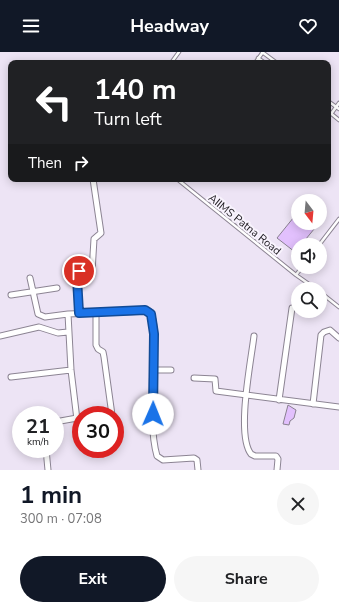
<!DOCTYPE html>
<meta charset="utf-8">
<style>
body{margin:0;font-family:"Nunito Sans",sans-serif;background:#f6f6f6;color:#202124;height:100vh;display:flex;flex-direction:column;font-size:15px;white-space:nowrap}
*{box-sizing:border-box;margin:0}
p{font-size:13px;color:#757577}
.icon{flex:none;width:22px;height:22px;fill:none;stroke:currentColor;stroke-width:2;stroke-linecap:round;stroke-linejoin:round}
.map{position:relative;height:418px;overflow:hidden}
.panel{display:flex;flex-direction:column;background:#fff;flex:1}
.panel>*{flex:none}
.guide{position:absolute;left:8px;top:8px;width:323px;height:122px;border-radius:8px;box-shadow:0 2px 10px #0003;background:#202124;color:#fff;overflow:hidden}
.needle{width:26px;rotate:164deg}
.tools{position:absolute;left:291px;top:142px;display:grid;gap:8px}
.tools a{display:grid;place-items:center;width:36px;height:36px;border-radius:50%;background:#fff;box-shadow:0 2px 10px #0003;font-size:20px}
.speed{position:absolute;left:12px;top:354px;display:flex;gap:8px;font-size:20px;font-weight:700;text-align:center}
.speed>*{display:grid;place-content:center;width:52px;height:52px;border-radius:50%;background:#fff;box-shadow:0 2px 10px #0003;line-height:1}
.speed small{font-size:10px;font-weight:400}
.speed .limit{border:6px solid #d22;background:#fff;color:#111}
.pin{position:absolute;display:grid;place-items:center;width:34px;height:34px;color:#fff;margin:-17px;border:2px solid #fff;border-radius:50%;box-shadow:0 1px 4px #0007}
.me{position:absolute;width:44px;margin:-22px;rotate:1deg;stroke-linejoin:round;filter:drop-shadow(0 0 3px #0008)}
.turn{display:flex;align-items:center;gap:14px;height:84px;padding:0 20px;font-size:18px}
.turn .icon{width:52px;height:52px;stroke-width:2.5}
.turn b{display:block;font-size:28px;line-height:34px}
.then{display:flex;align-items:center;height:38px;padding:0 20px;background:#0003;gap:8px;font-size:15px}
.round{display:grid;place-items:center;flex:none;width:42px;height:42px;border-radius:21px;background:#f6f6f6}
.summary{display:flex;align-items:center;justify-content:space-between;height:68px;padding:0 20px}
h1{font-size:24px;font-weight:700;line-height:30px;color:#111827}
.button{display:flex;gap:8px;margin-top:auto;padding:8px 20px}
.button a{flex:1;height:46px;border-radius:24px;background:#111827;color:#fff;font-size:16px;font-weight:700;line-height:46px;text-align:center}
.button a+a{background:#f6f6f6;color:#202124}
header{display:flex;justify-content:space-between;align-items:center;height:52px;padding:0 20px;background:#111827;color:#fff;font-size:18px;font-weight:700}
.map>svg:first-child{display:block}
</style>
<header><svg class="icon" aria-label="menu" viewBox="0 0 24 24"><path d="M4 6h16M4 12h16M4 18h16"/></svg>Headway<svg class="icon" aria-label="heart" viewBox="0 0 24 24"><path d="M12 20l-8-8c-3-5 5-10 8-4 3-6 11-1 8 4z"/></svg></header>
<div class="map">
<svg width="339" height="418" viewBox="0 0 339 418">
<rect width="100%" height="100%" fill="#ede4f5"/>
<path fill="#e2c0fd" stroke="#898090" d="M 298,160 L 298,171 L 319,171 L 301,193 L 298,193 L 298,197 L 295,200 L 277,186 Z
M 288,353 L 296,358 L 294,366 L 290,369 L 289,373 L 283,372 Z"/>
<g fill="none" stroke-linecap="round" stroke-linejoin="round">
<defs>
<path id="service" d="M 262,0 L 277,11
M 258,6 L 265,11
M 171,11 L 179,0
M 255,11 L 263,0
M 328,49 L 339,57
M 328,59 L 339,68
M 331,62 L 339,51
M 177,127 L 296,223 L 302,215
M 319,193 L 339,167
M 296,223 L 316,237
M 320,240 L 339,255"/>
<path id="minor" d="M 30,226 L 38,262 L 45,265 L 68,262
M 11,243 L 57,236
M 79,261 L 78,221 L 79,219 L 92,220 L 94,187 L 101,181 L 93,127
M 96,261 L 96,293 L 98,297 L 103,300 L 104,305 L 112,363
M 0,284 L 39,275 L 58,281 L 68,280
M 254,284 C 251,309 236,383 251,402 L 255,404 L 276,404 L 278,407 L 277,418
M 154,318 L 171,318
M 11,325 L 71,318
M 194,326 L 215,327 L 216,339 L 339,355
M 279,348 L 292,256
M 313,352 L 321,283 L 324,280 L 330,278 L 339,286
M 55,370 L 77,366
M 81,376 L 78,376 L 71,318 L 68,262 L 149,259 C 157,269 153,287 153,299 C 153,329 149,376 157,404 L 163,408 L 194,406 L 197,408 L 198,418
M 46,397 L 48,418"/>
</defs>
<use href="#service" stroke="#8c8493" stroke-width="4.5"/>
<use href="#minor" stroke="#8c8493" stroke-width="7"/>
<use href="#service" stroke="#fff" stroke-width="2.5"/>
<use href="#minor" stroke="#fff" stroke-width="5"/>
</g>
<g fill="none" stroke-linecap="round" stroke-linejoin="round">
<defs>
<path id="route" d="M 79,219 L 77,226 L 79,261 L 145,258 L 151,262 L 154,282 L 153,362"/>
</defs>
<use href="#route" stroke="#114b97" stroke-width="10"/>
<use href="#route" stroke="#1a73e8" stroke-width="7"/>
</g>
<g text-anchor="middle" stroke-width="4" stroke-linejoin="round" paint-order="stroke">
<g font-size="11" fill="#1a171d" stroke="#f8f3fd">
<text transform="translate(245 172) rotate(39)" y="4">AIIMS Patna Road</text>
</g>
</g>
</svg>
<div class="tools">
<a><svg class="needle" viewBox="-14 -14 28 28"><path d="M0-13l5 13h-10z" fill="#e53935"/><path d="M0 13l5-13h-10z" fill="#757577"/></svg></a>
<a><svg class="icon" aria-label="sound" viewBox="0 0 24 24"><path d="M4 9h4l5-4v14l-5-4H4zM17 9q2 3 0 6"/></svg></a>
<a><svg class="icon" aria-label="search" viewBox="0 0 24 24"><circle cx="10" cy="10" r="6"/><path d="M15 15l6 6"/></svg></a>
</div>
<div class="speed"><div>21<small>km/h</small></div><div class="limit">30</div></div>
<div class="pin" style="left:79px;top:219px;background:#d93025"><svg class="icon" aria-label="arrive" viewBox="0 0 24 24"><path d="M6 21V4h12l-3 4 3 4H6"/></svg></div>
<svg class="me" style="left:153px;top:362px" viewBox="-20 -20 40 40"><circle r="19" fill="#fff"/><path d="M0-13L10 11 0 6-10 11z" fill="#1a73e8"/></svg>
<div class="guide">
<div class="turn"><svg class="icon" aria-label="left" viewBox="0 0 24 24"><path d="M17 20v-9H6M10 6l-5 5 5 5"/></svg><div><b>140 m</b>Turn left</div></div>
<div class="then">Then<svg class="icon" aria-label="right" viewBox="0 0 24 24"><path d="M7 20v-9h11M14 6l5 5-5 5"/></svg></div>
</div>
</div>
<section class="panel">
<div class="summary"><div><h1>1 min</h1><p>300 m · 07:08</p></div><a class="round"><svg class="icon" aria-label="close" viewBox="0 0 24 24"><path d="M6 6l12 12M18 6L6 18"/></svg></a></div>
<div class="button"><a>Exit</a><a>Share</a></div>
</section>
